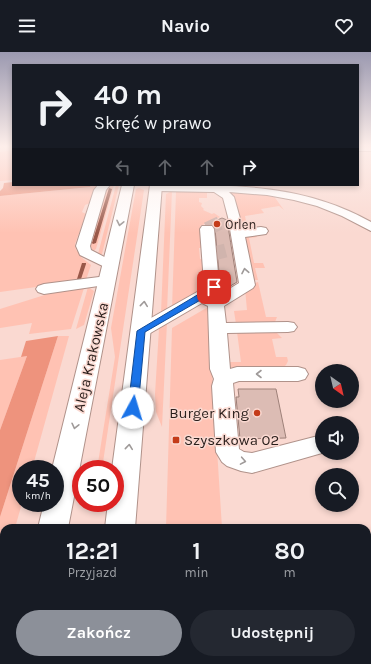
<!DOCTYPE html>
<html lang="pl">
<meta charset="utf-8">
<style>
body{margin:0;font-family:Karla,sans-serif;background:#242831;color:#f1f3f6;height:100vh;display:flex;flex-direction:column;font-size:15px;white-space:nowrap}
*{box-sizing:border-box;margin:0}
p{font-size:13px;color:#9ea1a6}
.icon{flex:none;width:22px;height:22px;fill:none;stroke:currentColor;stroke-width:2;stroke-linecap:round;stroke-linejoin:round}
.map{position:relative;flex:1;overflow:hidden}
.details{position:absolute;left:0px;top:472px;width:371px;height:140px;display:flex;flex-direction:column;background:#171b24;border-radius:12px 12px 0 0;box-shadow:0 2px 6px #0003}
.details>*{flex:none}
.top-card{position:absolute;left:12px;top:12px;width:347px;height:122px;border-radius:0px;box-shadow:0 2px 6px #0003;background:#171b24;color:#f1f3f6;overflow:hidden}
.needle{width:26px;rotate:146deg}
.fabs{position:absolute;left:315px;top:312px;display:grid;gap:8px}
.fabs a{display:grid;place-items:center;width:44px;height:44px;border-radius:50%;background:#171b24;box-shadow:0 2px 6px #0003;font-size:20px}
.speed{position:absolute;left:12px;top:408px;display:flex;gap:8px;font-size:20px;font-weight:700;text-align:center}
.speed>*{display:grid;place-content:center;width:52px;height:52px;border-radius:50%;background:#171b24;box-shadow:0 2px 6px #0003;line-height:1}
.speed small{font-size:10px;font-weight:400}
.speed .limit{border:6px solid #d22;background:#fff;color:#111}
.pin{position:absolute;display:grid;place-items:center;width:34px;height:34px;color:#fff;margin:-17px;border-radius:8px;box-shadow:0 2px 6px #0006}
.me{position:absolute;width:44px;margin:-22px;rotate:6deg;stroke-linejoin:round;filter:drop-shadow(0 0 3px #0008)}
.turn{display:flex;align-items:center;gap:14px;height:84px;padding:0 16px;font-size:18px}
.turn .icon{width:52px;height:52px;stroke-width:2.5}
.turn b{display:block;font-size:28px;line-height:34px}
.lanes{display:flex;align-items:center;height:38px;padding:0 16px;background:#0003;justify-content:center;gap:20px;direction:ltr}
.lanes .off{opacity:.35}
.eta{display:flex;justify-content:space-evenly;align-items:center;height:68px;text-align:center}
.eta b{font-size:24px;font-weight:700;line-height:28px}
.cta{display:flex;gap:8px;margin-top:auto;padding:8px 16px}
.cta a{flex:1;height:46px;border-radius:24px;background:#8c9099;color:#fff;font-size:16px;font-weight:700;line-height:46px;text-align:center}
.cta a+a{background:#242831;color:#f1f3f6}
header{display:flex;justify-content:space-between;align-items:center;height:52px;padding:0 16px;background:#171b24;font-size:18px;font-weight:700}
.map>svg:first-child{display:block}
</style>
<header><svg class="icon" aria-label="menu" viewBox="0 0 24 24"><path d="M4 6h16M4 12h16M4 18h16"/></svg>Navio<svg class="icon" aria-label="heart" viewBox="0 0 24 24"><path d="M12 20l-8-8c-3-5 5-10 8-4 3-6 11-1 8 4z"/></svg></header>
<div class="map">
<svg width="371" height="612" viewBox="0 0 371 612">
<rect width="100%" height="100%" fill="#fad9d1"/>
<path fill="#ffc2b3" d="M 13,98 L 13,128 L 0,129 L 0,100 Z
M 91,133 L 99,133 L 95,135 L 90,151 L 85,153 L 82,160 L 86,162 L 75,192 L 76,198 L 83,204 L 81,205 L 91,213 L 86,228 L 0,240 L 0,144 L 90,135 Z
M 111,133 L 114,133 L 96,197 L 93,199 L 90,192 L 107,136 Z
M 116,133 L 119,133 L 102,202 L 99,203 L 98,202 Z
M 139,136 L 144,138 L 102,417 L 97,417 L 115,305 L 111,276 L 136,137 Z
M 179,138 L 207,139 L 207,146 L 199,146 L 199,150 L 202,151 L 201,154 L 204,157 L 203,158 L 212,162 L 214,161 L 220,165 L 200,174 L 205,196 L 199,196 L 200,207 L 206,208 L 209,233 L 172,256 L 176,140 Z
M 172,139 L 167,259 L 161,261 L 166,142 Z
M 227,139 L 273,143 L 284,158 L 279,154 L 261,157 L 264,161 L 245,164 L 247,174 L 255,174 L 255,177 L 248,178 L 239,177 L 233,143 Z
M 256,183 L 257,185 L 249,186 L 254,211 L 263,211 L 265,216 L 255,216 L 258,228 L 249,228 L 244,185 Z
M 258,230 L 266,265 L 277,265 L 275,270 L 268,272 L 236,272 L 234,259 L 247,258 L 245,237 L 253,232 Z
M 88,235 L 94,239 L 84,273 L 76,277 Z
M 84,236 L 71,277 L 29,282 L 32,271 L 0,276 L 0,257 L 51,241 Z
M 208,255 L 222,476 L 166,476 L 172,276 Z
M 167,270 L 162,375 L 156,360 L 155,342 L 159,277 L 161,274 Z
M 237,280 L 276,280 L 282,286 L 272,287 L 276,305 L 287,305 L 288,309 L 286,313 L 282,316 L 228,315 L 226,310 L 241,310 Z
M 58,284 L 69,284 L 32,417 L 21,417 L 21,451 L 22,451 L 15,476 L 4,476 L 4,517 L 0,531 L 0,465 Z
M 27,304 L 0,378 L 0,308 Z
M 163,608 L 224,608 L 221,612 L 163,612 Z
M 232,608 L 329,608 L 319,612 L 229,612 Z"/>
<path fill="#ee937d" d="M 13,130 L 13,133 L 91,133 L 90,135 L 0,144 L 0,139 L 3,136 L 4,131 Z
M 58,284 L 0,465 L 0,378 L 27,304 L 21,305 L 26,289 Z"/>
<g fill="none" stroke-linecap="round" stroke-linejoin="round">
<path fill="#995849" fill-rule="evenodd" d="M 109,136 L 112,137 L 96,191 L 93,192 L 92,191 Z
M 82,211 L 86,211 L 86,212 L 81,227 L 79,228 L 77,228 L 77,227 Z"/>
</g>
<path fill="#dcbcb4" stroke="#9e8179" d="M 222,166 L 227,168 L 237,230 L 222,239 L 223,235 L 220,231 L 215,177 L 210,171 Z
M 238,337 L 276,337 L 286,386 L 240,387 L 236,345 L 239,345 Z"/>
<g fill="none" stroke-linecap="round" stroke-linejoin="round">
<path stroke="#d0b4ad" stroke-width="14" stroke-dasharray="14 7" stroke-linecap="butt" d="M 207,177 L 226,168
M 212,202 L 235,196"/>
<defs>
<path id="minor" d="M 358,95 L 371,95 L 371,99 L 358,99 Z
M 98,133 L 110,133 L 106,138 L 90,194 L 91,198 L 116,211 L 118,214 L 116,217 L 111,218 L 80,203 L 76,194 L 94,138 Z
M 154,133 C 231,133 302,131 371,170 L 371,179 L 342,164 L 317,154 L 294,148 L 267,143 L 229,140 L 234,145 L 243,177 L 261,175 L 266,176 L 268,179 L 266,182 L 245,185 L 255,233 L 253,236 L 224,254 L 226,271 L 288,270 L 294,271 L 297,275 L 294,279 L 288,280 L 227,281 L 230,317 L 237,315 L 298,315 L 305,317 L 308,322 L 305,327 L 298,329 L 239,329 L 233,331 L 239,397 L 244,400 L 252,401 L 318,384 L 322,385 L 322,401 L 252,421 L 241,419 L 227,414 L 222,410 L 216,400 L 212,334 L 214,327 L 210,317 L 208,254 L 202,251 L 147,283 L 141,284 L 135,283 L 132,279 L 135,275 L 206,235 L 204,231 L 200,177 L 202,174 L 212,174 L 214,177 L 219,232 L 222,235 L 219,241 L 214,244 L 216,245 L 239,231 L 228,165 L 223,146 L 214,140 L 156,139 L 152,138 L 150,136 Z
M 107,224 L 112,226 L 115,229 L 112,232 L 44,242 L 38,240 L 36,237 L 38,234 L 44,232 Z"/>
<path id="major" d="M 122,133 L 134,133 L 68,476 L 38,476 L 44,451 L 55,451 L 55,417 L 52,417 Z
M 150,133 L 162,133 L 135,476 L 105,476 L 108,451 L 115,451 L 115,417 L 112,417 Z
M 8,608 L 46,608 L 45,612 L 7,612 Z
M 86,608 L 124,608 L 123,612 L 85,612 Z"/>
</defs>
<use href="#minor" stroke="#b0928a" stroke-width="2"/>
<use href="#major" stroke="#b0928a" stroke-width="2"/>
<use href="#minor" fill="#fff" fill-rule="evenodd"/>
<use href="#major" fill="#fff" fill-rule="evenodd"/>
</g>
<defs><path id="oneway-chevron" d="M-2-3.5L2.5 0L-2 3.5" fill="none" stroke-width="1.6" stroke-linecap="round" stroke-linejoin="round"/></defs>
<g stroke="#9f9a99">
<use href="#oneway-chevron" transform="translate(120 171) rotate(102)"/>
<use href="#oneway-chevron" transform="translate(245 219) rotate(-101)"/>
<use href="#oneway-chevron" transform="translate(144 252) rotate(-84)"/>
<use href="#oneway-chevron" transform="translate(259 322) rotate(180)"/>
<use href="#oneway-chevron" transform="translate(75 374) rotate(103)"/>
<use href="#oneway-chevron" transform="translate(129 395) rotate(-84)"/>
<use href="#oneway-chevron" transform="translate(243 409) rotate(10)"/>
</g>
<linearGradient id="sky" x2="0" y2="1"><stop stop-color="#9b99b0"/><stop offset="0.52" stop-color="#fdeeea"/><stop offset="1" stop-color="#fdeeea" stop-opacity="0"/></linearGradient>
<rect width="371" height="181" fill="url(#sky)"/>
<path fill="#1a73e8" stroke="#114b97" d="M 214,233 L 218,235 L 216,239 L 145,280 L 138,356 L 136,359 L 129,359 L 128,356 L 137,279 Z"/>
<g fill="#c43b19" stroke="#fad9d1" stroke-width="1.5">
<circle cx="217" cy="172" r="4"/>
<circle cx="257" cy="361" r="4"/>
<rect x="172" y="384" width="8" height="8" rx="2"/>
</g>
<g text-anchor="middle" stroke-width="3" stroke-linejoin="round" paint-order="stroke">
<g font-size="13" fill="#2a1f1c" stroke="#fad9d1" text-anchor="start">
<text x="225" y="177">Orlen</text>
</g>
<g font-size="15" fill="#2a1f1c" stroke="#fad9d1">
<text transform="translate(91 305) rotate(-77)" y="5">Aleja Krakowska</text>
</g>
<g font-size="15" fill="#2a1f1c" stroke="#fad9d1" text-anchor="end">
<text x="249" y="366">Burger King</text>
<text x="184" y="393" text-anchor="start">Szyszkowa 02</text>
</g>
</g>
</svg>
<div class="fabs">
<a><svg class="needle" viewBox="-14 -14 28 28"><path d="M0-13l5 13h-10z" fill="#e53935"/><path d="M0 13l5-13h-10z" fill="#9ea1a6"/></svg></a>
<a><svg class="icon" aria-label="sound" viewBox="0 0 24 24"><path d="M4 9h4l5-4v14l-5-4H4zM17 9q2 3 0 6"/></svg></a>
<a><svg class="icon" aria-label="search" viewBox="0 0 24 24"><circle cx="10" cy="10" r="6"/><path d="M15 15l6 6"/></svg></a>
</div>
<div class="speed"><div>45<small>km/h</small></div><div class="limit">50</div></div>
<div class="pin" style="left:214px;top:235px;background:#d93025"><svg class="icon" aria-label="arrive" viewBox="0 0 24 24"><path d="M6 21V4h12l-3 4 3 4H6"/></svg></div>
<svg class="me" style="left:133px;top:356px" viewBox="-20 -20 40 40"><circle r="19" fill="#fff"/><path d="M0-13L10 11 0 6-10 11z" fill="#1a73e8"/></svg>
<div class="top-card">
<div class="turn"><svg class="icon" aria-label="right" viewBox="0 0 24 24"><path d="M7 20v-9h11M14 6l5 5-5 5"/></svg><div><b>40 m</b>Skręć w prawo</div></div>
<div class="lanes"><svg class="icon off" aria-label="left" viewBox="0 0 24 24"><path d="M17 20v-9H6M10 6l-5 5 5 5"/></svg><svg class="icon off" aria-label="ahead" viewBox="0 0 24 24"><path d="M12 20V5M6 11l6-6 6 6"/></svg><svg class="icon off" aria-label="ahead" viewBox="0 0 24 24"><path d="M12 20V5M6 11l6-6 6 6"/></svg><svg class="icon" aria-label="right" viewBox="0 0 24 24"><path d="M7 20v-9h11M14 6l5 5-5 5"/></svg></div>
</div>
<section class="details">
<div class="eta">
<div><b>12:21</b><p>Przyjazd</p></div>
<div><b>1</b><p>min</p></div>
<div><b>80</b><p>m</p></div>
</div>
<div class="cta"><a>Zakończ</a><a>Udostępnij</a></div>
</section>
</div>
